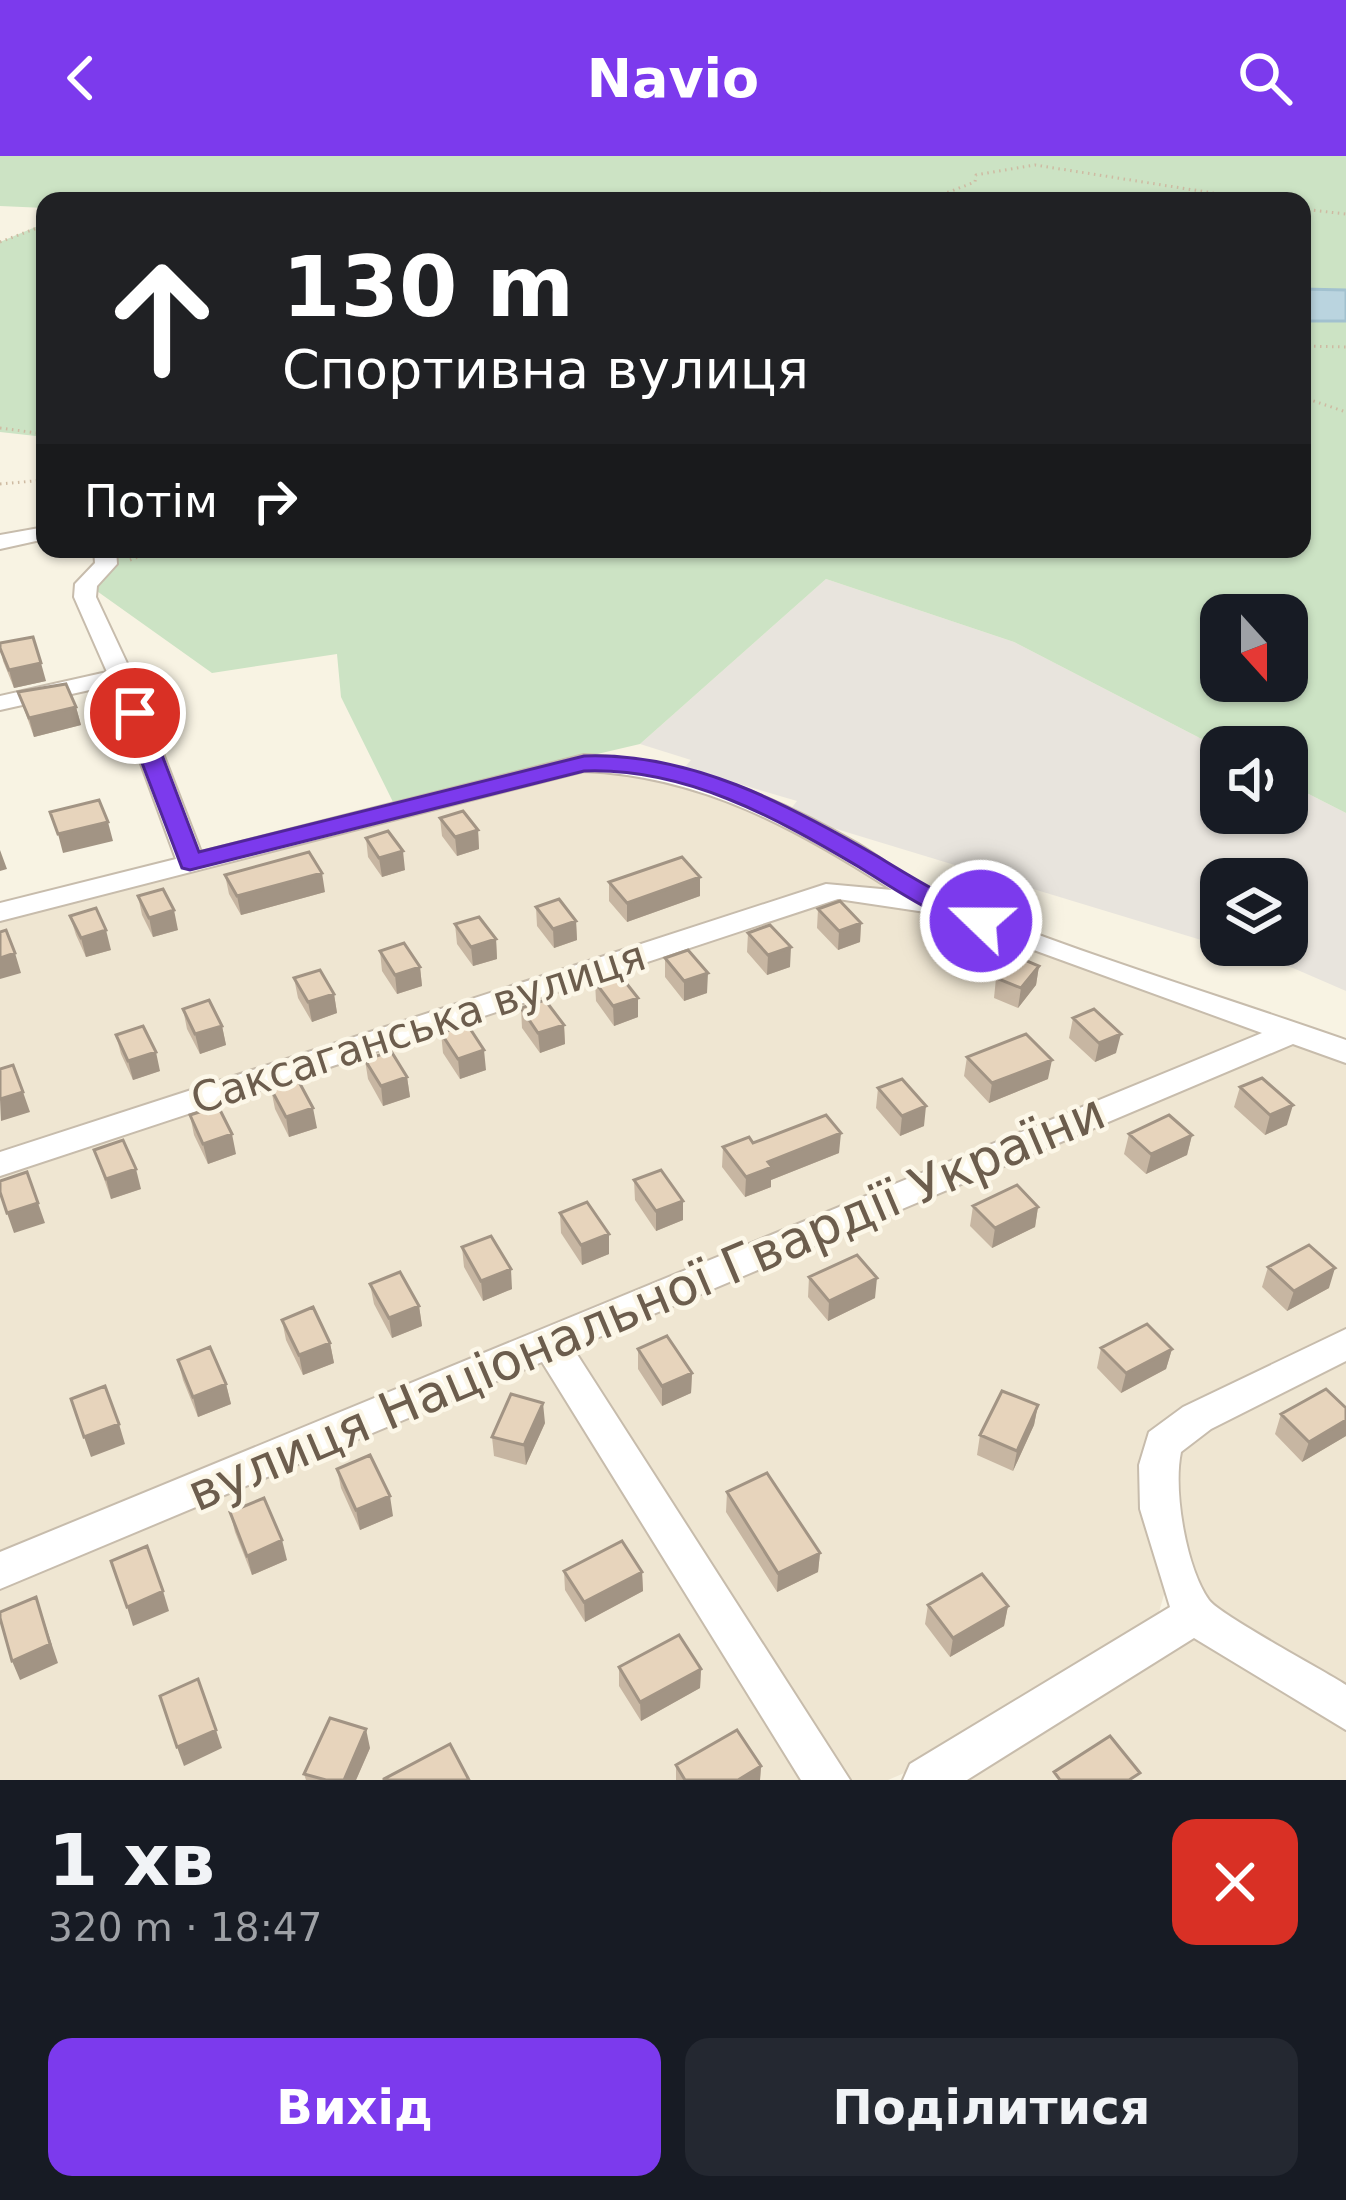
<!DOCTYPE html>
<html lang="uk">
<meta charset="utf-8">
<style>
body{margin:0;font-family:"DejaVu Sans",sans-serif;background:#242831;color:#f1f3f6;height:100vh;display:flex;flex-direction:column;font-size:45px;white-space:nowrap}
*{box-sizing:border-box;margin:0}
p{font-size:39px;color:#9ea1a6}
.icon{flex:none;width:66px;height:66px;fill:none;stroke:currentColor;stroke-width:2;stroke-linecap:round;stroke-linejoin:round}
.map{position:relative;height:1624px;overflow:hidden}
.details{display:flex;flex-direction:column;background:#171b24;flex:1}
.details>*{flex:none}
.top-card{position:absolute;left:36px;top:36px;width:1275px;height:366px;border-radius:24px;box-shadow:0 3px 9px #0004;background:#202124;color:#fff;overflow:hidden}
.needle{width:78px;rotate:159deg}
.buttons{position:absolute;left:1200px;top:438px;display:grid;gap:24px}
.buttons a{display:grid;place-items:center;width:108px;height:108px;border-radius:24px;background:#171b24;box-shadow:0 3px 9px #0004;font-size:60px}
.pin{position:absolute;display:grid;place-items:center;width:102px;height:102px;color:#fff;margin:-51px;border:6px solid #fff;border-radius:50%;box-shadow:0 3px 12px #0007}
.me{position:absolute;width:132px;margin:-66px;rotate:292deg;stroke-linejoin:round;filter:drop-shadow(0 0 9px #0008)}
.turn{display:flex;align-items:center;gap:42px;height:252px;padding:0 48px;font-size:54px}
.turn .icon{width:156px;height:156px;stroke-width:2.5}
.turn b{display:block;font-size:84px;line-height:102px}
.then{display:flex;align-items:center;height:114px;padding:0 48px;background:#0003;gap:24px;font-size:45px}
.round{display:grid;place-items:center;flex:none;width:126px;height:126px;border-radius:24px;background:#242831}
.overview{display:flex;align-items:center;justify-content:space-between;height:204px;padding:0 48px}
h1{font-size:72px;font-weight:700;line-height:90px}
.cta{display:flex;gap:24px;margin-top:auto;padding:24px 48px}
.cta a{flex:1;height:138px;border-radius:24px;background:#7c3aed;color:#fff;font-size:48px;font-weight:700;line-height:138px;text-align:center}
.cta a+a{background:#242831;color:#f1f3f6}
header{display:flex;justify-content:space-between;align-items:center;height:156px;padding:0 48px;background:#7c3aed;color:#fff;font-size:54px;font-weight:700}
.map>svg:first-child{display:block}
</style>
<header><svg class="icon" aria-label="back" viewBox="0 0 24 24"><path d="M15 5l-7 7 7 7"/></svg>Navio<svg class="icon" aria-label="search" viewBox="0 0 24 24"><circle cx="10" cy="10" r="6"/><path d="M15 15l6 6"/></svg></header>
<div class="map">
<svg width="1346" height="1624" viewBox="0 0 1346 1624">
<rect width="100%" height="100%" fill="#f8f3e3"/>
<path fill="#efe6d2" d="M 619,610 L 743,646 L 907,736 L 829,730 L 0,1001 L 0,761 L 578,612 Z
M 835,739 L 894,746 L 1260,870 L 1264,878 L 0,1402 L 0,1013 Z
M 1293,886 L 1346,901 L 1346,1181 L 1152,1279 L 1168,1424 L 1158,1460 L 1127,1489 L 902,1618 L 888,1624 L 849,1624 L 571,1197 L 573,1187 Z
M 1346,1198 L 1346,1544 L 1211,1457 L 1185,1411 L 1169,1294 Z
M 520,1205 L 547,1205 L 815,1624 L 0,1624 L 0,1423 Z
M 1192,1483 L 1208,1484 L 1346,1565 L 1346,1624 L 955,1624 Z"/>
<path fill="#e8e4dd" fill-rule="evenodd" d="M 826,423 L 1014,486 L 1221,593 L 1221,657 L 1287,657 L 1287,627 L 1346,657 L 1346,835 L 1293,812 L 787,658 L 797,645 L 684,612 L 691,604 L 640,588 ZM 1221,723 L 1287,723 L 1287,789 L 1221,789 Z"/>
<path fill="#cce3c4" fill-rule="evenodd" d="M 0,0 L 1346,0 L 1346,134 L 1302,133 L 1302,45 L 45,45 L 45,52 L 0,50 Z
M 45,67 L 45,281 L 0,276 L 0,86 Z
M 1302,165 L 1346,165 L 1346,657 L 1287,627 L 1287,591 L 1221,593 L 1014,486 L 826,423 L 640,588 L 393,646 L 341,541 L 337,498 L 212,517 L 94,433 L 109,393 L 1302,393 ZM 1221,459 L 1287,459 L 1287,525 L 1221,525 Z"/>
<path fill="#bad4df" stroke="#a2c1cf" stroke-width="3" d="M 1302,133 L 1346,134 L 1346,165 L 1302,165 Z"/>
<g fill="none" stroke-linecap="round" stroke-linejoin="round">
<defs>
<path id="street" d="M 45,371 L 45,383 L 0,393 L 0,379 Z
M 94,393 L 116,393 L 117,408 L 97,430 L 96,441 L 133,520 L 201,696 L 584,599 C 684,603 772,638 858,688 C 885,704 915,730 942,741 C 1073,796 1212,837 1346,884 L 1346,907 L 1293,888 L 573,1192 L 850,1624 L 801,1624 L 542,1206 L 0,1433 L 0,1396 L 1262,877 L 932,757 L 838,743 L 0,1020 L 0,996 L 826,728 L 892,734 C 796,672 701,620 584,615 L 0,765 L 0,747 L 176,703 L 112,529 L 0,554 L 0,540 L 107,516 L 74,441 L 75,428 L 95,407 Z
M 1346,1173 L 1346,1205 L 1211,1273 L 1181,1296 C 1173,1335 1186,1411 1209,1444 C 1220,1459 1323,1514 1346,1529 L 1346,1574 L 1194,1482 L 967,1624 L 903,1624 L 910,1608 L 1170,1451 L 1140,1353 L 1139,1309 L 1149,1276 L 1183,1251 Z"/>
</defs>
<use href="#street" stroke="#c7bcac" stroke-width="4"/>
<path stroke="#cebaa2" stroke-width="3" stroke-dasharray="1.5 4.5" stroke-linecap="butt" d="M 772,45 L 816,37 L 919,45
M 925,45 L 975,26 L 976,19 L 1035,9 L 1264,45
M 1302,53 L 1346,58
M 0,86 L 45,69
M 1302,190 L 1346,191
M 1302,241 L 1346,256
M 0,272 L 45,278
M 0,328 L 45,324
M 130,404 L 158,393"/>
<use href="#street" fill="#fff" fill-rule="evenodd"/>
</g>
<path fill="#c7b6a2" d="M 0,487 L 46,525 L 14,532 L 3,505 Z
M 18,536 L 76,551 L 81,569 L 34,581 Z
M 440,662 L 478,674 L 479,693 L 457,700 L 442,680 Z
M 366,682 L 405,714 L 382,721 L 368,701 Z
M 225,719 L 325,736 L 241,759 L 229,738 Z
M 609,726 L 700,740 L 627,766 L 609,745 Z
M 138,740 L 178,774 L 153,781 L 142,759 Z
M 536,751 L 576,765 L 577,784 L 554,792 L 537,770 Z
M 818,753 L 861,767 L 860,786 L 838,794 L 817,772 Z
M 70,760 L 111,794 L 86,801 L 76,779 Z
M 455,768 L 496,783 L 497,803 L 473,810 L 457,788 Z
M 748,777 L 790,811 L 767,819 L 747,796 Z
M 380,795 L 420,811 L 422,830 L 397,838 L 382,815 Z
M 665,802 L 707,837 L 684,845 L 665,821 Z
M 1039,810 L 1036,829 L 1018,852 L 994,842 L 996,822 Z
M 294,822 L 334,838 L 337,857 L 312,866 L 298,842 Z
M 595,826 L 638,861 L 614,870 L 596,845 Z
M 521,852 L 564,869 L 565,888 L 540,897 L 522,872 Z
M 183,853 L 222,870 L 226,889 L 200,898 L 187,873 Z
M 1073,862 L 1116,897 L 1095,906 L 1069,882 Z
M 441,877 L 486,914 L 460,923 L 443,897 Z
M 116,879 L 160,915 L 133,924 L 121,898 Z
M 967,901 L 1048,923 L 989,947 L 964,920 Z
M 365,904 L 407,921 L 410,941 L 383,950 L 368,923 Z
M 1240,931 L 1287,969 L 1265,979 L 1234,951 Z
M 878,932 L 924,970 L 900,980 L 876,952 Z
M 271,933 L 317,972 L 289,981 L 275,953 Z
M 190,959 L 236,998 L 208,1008 L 194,979 Z
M 1129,978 L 1192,979 L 1187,999 L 1146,1018 L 1124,998 Z
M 753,987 L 839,997 L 771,1024 L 771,1031 L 745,1041 L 722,1011 L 723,991 Z
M 94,994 L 141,1033 L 111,1043 Z
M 634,1024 L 683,1045 L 683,1064 L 656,1075 L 635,1044 Z
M 973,1050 L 1038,1051 L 1035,1071 L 992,1092 L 970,1070 Z
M 560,1057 L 609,1098 L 582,1109 L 561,1077 Z
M 462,1091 L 512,1133 L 483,1145 L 464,1111 Z
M 1268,1111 L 1329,1132 L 1287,1155 L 1262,1131 Z
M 809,1121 L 875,1142 L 828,1165 L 808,1141 Z
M 370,1128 L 419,1150 L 422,1170 L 392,1182 L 374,1148 Z
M 282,1164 L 330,1187 L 334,1207 L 303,1219 L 286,1184 Z
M 1101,1192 L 1172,1193 L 1166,1213 L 1121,1237 L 1097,1212 Z
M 638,1193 L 692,1217 L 691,1237 L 662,1250 L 638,1213 Z
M 178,1204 L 226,1228 L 231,1248 L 198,1261 L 183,1224 Z
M 1038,1249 L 1034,1269 L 1013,1315 L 977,1299 L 980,1279 Z
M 1346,1252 L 1346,1280 L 1302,1306 L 1275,1278 L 1281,1258 Z
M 545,1267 L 526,1309 L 494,1300 L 492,1281 Z
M 337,1313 L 393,1360 L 360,1374 L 341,1332 Z
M 727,1336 L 820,1397 L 818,1416 L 777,1436 L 726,1356 Z
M 230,1356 L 287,1404 L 252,1419 L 235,1376 Z
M 564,1415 L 642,1416 L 643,1435 L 585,1466 L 565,1434 Z
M 928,1449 L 1008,1450 L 1004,1470 L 950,1501 L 925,1468 Z
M 619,1511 L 701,1513 L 700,1532 L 641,1565 L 619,1530 Z
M 370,1592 L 356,1624 L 306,1624 L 304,1618 Z
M 676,1609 L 761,1610 L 760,1624 L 676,1624 Z"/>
<path fill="#a29484" d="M 41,507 L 46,525 L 14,532 L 9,514 Z
M 76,551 L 81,569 L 34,581 L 29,562 Z
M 108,666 L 113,685 L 63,697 L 58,678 Z
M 478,674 L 479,693 L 457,700 L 455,681 Z
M 0,694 L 7,713 L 0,715 Z
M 403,695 L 405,714 L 382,721 L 379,702 Z
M 322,717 L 325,736 L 241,759 L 237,740 Z
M 700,721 L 700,740 L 627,766 L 627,747 Z
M 174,754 L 178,774 L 153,781 L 149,762 Z
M 576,765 L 577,784 L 554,792 L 553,773 Z
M 861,767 L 860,786 L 838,794 L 839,775 Z
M 106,774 L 111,794 L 86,801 L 81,782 Z
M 496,783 L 497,803 L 473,810 L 471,791 Z
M 791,791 L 790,811 L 767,819 L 768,799 Z
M 15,797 L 21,817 L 0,823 L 0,802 Z
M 1039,810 L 1036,829 L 1018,852 L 1021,832 Z
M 420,811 L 422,830 L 397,838 L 395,819 Z
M 708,817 L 707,837 L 684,845 L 684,825 Z
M 334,838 L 337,857 L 312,866 L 308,846 Z
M 638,842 L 638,861 L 614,870 L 613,850 Z
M 564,869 L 565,888 L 540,897 L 538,877 Z
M 222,870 L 226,889 L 200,898 L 195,878 Z
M 1121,878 L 1116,897 L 1095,906 L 1099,887 Z
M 484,894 L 486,914 L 460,923 L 458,903 Z
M 156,896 L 160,915 L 133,924 L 128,905 Z
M 1052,904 L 1048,923 L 989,947 L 992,927 Z
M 407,921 L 410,941 L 383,950 L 381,930 Z
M 23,936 L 30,956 L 1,965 L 0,943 Z
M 1293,949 L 1287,969 L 1265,979 L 1270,959 Z
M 926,950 L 924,970 L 900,980 L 902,960 Z
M 313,952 L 317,972 L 289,981 L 286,961 Z
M 841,977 L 839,997 L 771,1024 L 771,1031 L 745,1041 L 746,1021 L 768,1006 Z
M 232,978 L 236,998 L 208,1008 L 203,988 Z
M 1192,979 L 1187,999 L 1146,1018 L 1151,998 Z
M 136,1013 L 141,1033 L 111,1043 L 106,1023 Z
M 683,1045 L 683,1064 L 656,1075 L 656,1055 Z
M 38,1047 L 45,1067 L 14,1077 L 7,1057 Z
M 1038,1051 L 1035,1071 L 992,1092 L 995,1072 Z
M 609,1078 L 609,1098 L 582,1109 L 581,1089 Z
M 1335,1112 L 1329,1132 L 1287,1155 L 1294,1135 Z
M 511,1113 L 512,1133 L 483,1145 L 481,1125 Z
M 877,1122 L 875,1142 L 828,1165 L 829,1145 Z
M 419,1150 L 422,1170 L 392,1182 L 389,1162 Z
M 330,1187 L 334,1207 L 303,1219 L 299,1199 Z
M 1172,1193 L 1166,1213 L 1121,1237 L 1126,1217 Z
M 692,1217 L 691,1237 L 662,1250 L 662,1230 Z
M 226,1228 L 231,1248 L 198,1261 L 193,1241 Z
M 543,1247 L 545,1267 L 526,1309 L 524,1289 Z
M 1038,1249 L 1034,1269 L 1013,1315 L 1017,1295 Z
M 1346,1264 L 1346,1280 L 1302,1306 L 1309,1286 Z
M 119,1268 L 125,1288 L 91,1301 L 84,1281 Z
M 390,1340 L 393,1360 L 360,1374 L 356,1354 Z
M 282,1384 L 287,1404 L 252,1419 L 247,1400 Z
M 820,1397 L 818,1416 L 777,1436 L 778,1417 Z
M 642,1416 L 643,1435 L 585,1466 L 584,1446 Z
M 163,1435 L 169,1455 L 133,1470 L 127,1451 Z
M 36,1441 L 58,1507 L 20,1524 L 12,1505 Z
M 1008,1450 L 1004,1470 L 950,1501 L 953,1482 Z
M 701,1513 L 700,1532 L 641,1565 L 640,1546 Z
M 366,1573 L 370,1592 L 356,1624 L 344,1624 Z
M 216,1574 L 222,1592 L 184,1610 L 177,1591 Z
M 761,1610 L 760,1624 L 738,1624 Z"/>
<path fill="#e7d4bc" stroke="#a29484" stroke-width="3" d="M 33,481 L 41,507 L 9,514 L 0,492 L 0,487 Z
M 66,528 L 76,551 L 29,562 L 18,536 Z
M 99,644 L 108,666 L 58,678 L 50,656 Z
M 463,655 L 478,674 L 455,681 L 440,662 Z
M 388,675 L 403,695 L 379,702 L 366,682 Z
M 309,696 L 322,717 L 237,740 L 225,719 Z
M 682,701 L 700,721 L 627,747 L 609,726 Z
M 163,733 L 174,754 L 149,762 L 138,740 Z
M 559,743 L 576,765 L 553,773 L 536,751 Z
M 840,745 L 861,767 L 839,775 L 818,753 Z
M 96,752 L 106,774 L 81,782 L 70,760 Z
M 479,761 L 496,783 L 471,791 L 455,768 Z
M 770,769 L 791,791 L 768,799 L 748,777 Z
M 6,774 L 15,797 L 0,802 L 0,776 Z
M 404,787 L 420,811 L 395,819 L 380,795 Z
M 688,794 L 708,817 L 684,825 L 665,802 Z
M 1015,800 L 1039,810 L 1021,832 L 996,822 Z
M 320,814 L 334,838 L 308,846 L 294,822 Z
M 619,818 L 638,842 L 613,850 L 595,826 Z
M 209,844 L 222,870 L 195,878 L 183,853 Z
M 545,844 L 564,869 L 538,877 L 521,852 Z
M 1094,853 L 1121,878 L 1099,887 L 1073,862 Z
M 467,868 L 484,894 L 458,903 L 441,877 Z
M 143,870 L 156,896 L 128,905 L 116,879 Z
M 1026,878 L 1052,904 L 992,927 L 967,901 Z
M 391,895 L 407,921 L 381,930 L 365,904 Z
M 13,909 L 23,936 L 0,943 L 0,913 Z
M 1262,922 L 1293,949 L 1270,959 L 1240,931 Z
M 902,923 L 926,950 L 902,960 L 878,932 Z
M 298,924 L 313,952 L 286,961 L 271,933 Z
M 218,950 L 232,978 L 203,988 L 190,959 Z
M 826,959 L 841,977 L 768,1006 L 772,1011 L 746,1021 L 723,991 L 749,981 L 753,987 Z
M 1169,959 L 1192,979 L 1151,998 L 1129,978 Z
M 123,984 L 136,1013 L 106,1023 L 94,994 Z
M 661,1014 L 683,1045 L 656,1055 L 634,1024 Z
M 27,1016 L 38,1047 L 7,1057 L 0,1036 L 0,1025 Z
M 1017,1029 L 1038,1051 L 995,1072 L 973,1050 Z
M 587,1046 L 609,1078 L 581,1089 L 560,1057 Z
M 491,1080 L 511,1113 L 481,1125 L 462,1091 Z
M 1309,1089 L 1335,1112 L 1294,1135 L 1268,1111 Z
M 857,1099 L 877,1122 L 829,1145 L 809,1121 Z
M 400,1116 L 419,1150 L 389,1162 L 370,1128 Z
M 313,1151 L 330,1187 L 299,1199 L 282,1164 Z
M 1147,1168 L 1172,1193 L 1126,1217 L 1101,1192 Z
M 667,1180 L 692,1217 L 662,1230 L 638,1193 Z
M 210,1191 L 226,1228 L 193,1241 L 178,1204 Z
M 105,1230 L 119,1268 L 84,1281 L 71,1243 Z
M 1326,1233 L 1346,1252 L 1346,1264 L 1309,1286 L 1281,1258 Z
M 1002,1235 L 1038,1249 L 1017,1295 L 980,1279 Z
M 511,1238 L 543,1247 L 524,1289 L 492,1281 Z
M 370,1299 L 390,1340 L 356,1354 L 337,1313 Z
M 767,1317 L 820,1397 L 778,1417 L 727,1336 Z
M 264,1342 L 282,1384 L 247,1400 L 230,1356 Z
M 622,1385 L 642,1416 L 584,1446 L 564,1415 Z
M 147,1390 L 163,1435 L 127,1451 L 111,1405 Z
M 982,1418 L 1008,1450 L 953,1482 L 928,1449 Z
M 36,1441 L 50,1488 L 12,1505 L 0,1462 L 0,1456 Z
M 679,1479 L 701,1513 L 640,1546 L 619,1511 Z
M 198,1523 L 216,1574 L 177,1591 L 160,1540 Z
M 330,1562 L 366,1573 L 344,1624 L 326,1624 L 304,1618 Z
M 737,1574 L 761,1610 L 738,1624 L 685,1624 L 676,1609 Z
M 1110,1580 L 1140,1617 L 1129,1624 L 1060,1624 L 1054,1616 Z
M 450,1588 L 469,1624 L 384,1624 L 384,1623 Z"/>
<path fill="#7c3aed" stroke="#51269a" stroke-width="3" d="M 135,551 L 146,557 L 199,696 L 584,600 C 690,596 788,648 877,700 C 915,723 948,744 991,759 L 995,765 L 981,774 C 935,761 899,736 859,711 C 775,661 684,611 584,615 L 190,714 L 182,712 L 123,557 Z"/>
<g text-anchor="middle" stroke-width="9" stroke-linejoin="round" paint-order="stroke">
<g font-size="42" fill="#6c5d4d" stroke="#fcf7e8">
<text transform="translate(418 871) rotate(-18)" y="15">Саксаганська вулиця</text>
</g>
<g font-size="51" fill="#6c5d4d" stroke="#fcf7e8">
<text transform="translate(646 1146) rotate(-23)" y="18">вулиця Національної Гвардії України</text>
</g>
</g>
</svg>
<div class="buttons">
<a><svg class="needle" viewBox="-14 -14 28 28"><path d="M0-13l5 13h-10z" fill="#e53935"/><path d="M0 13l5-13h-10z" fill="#9ea1a6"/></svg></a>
<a><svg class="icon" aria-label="sound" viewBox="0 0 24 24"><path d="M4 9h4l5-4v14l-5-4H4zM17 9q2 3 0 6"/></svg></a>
<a><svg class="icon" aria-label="layers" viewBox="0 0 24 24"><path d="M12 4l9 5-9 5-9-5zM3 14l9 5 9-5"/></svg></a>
</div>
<div class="pin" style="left:135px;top:557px;background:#d93025"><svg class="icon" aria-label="arrive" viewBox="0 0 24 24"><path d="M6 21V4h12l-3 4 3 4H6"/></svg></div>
<svg class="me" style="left:981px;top:765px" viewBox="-20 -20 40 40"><circle r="17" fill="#7c3aed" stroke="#fff" stroke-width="3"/><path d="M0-11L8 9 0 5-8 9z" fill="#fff"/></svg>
<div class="top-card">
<div class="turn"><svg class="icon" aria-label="ahead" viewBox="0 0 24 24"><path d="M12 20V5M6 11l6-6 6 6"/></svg><div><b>130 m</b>Спортивна вулиця</div></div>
<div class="then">Потім<svg class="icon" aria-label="right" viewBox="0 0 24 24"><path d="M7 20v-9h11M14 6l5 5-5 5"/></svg></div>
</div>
</div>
<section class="details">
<div class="overview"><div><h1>1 хв</h1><p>320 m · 18:47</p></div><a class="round" style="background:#d93025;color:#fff"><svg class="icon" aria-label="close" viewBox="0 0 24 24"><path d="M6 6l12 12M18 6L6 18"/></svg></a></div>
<div class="cta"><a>Вихід</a><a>Поділитися</a></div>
</section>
